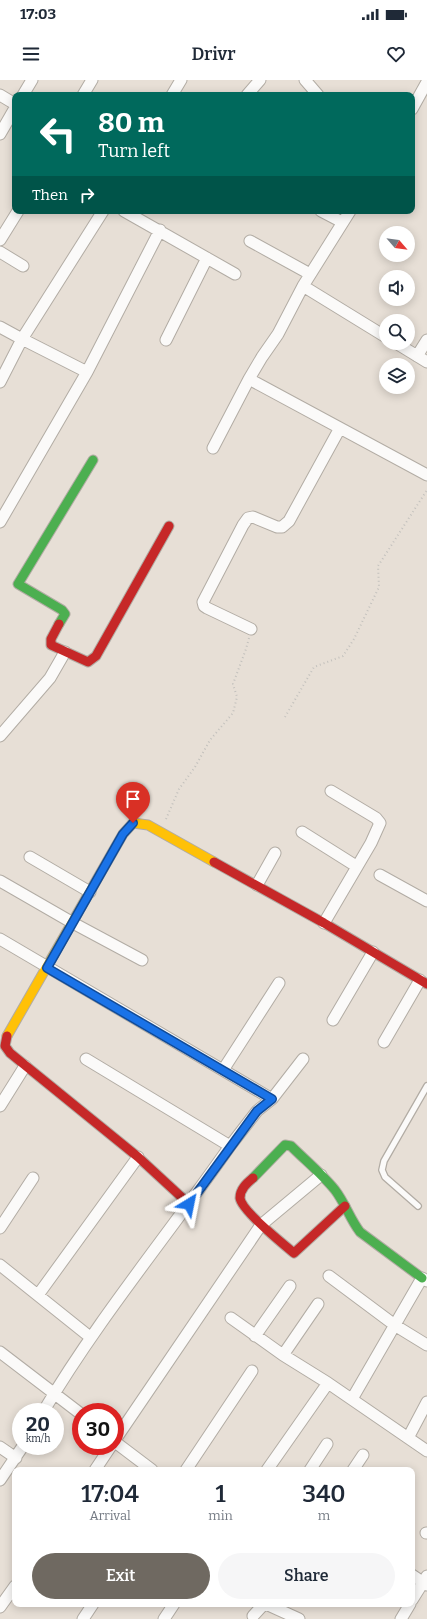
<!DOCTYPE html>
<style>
body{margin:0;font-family:Bitter,serif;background:#f6f6f7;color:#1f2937;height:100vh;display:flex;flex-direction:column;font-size:15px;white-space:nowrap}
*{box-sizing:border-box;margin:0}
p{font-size:13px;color:#747a83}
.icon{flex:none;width:22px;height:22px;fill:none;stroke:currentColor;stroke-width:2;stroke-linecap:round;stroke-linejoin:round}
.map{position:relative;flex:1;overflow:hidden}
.drawer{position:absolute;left:12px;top:1387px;width:403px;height:140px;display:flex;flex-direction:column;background:#fff;border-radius:8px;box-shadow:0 2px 10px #0003}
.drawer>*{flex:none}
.guide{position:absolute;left:12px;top:12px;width:403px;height:122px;border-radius:8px;box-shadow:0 2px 10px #0003;background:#00695c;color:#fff;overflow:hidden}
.needle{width:26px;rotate:118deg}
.controls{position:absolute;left:379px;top:146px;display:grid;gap:8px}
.controls a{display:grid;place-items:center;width:36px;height:36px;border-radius:50%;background:#fff;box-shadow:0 2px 10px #0003;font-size:20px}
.speed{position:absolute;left:12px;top:1323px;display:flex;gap:8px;font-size:20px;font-weight:700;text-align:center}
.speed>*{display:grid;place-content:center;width:52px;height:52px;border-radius:50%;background:#fff;box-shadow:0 2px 10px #0003;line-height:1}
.speed small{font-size:10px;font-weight:400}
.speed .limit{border:6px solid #d22;background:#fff;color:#111}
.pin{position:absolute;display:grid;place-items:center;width:34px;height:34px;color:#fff;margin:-41px -17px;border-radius:50% 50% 50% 0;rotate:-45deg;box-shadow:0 0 4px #0007}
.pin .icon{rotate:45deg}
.me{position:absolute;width:44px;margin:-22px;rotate:35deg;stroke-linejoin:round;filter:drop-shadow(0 0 3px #0008)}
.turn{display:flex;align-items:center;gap:14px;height:84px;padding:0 20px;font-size:18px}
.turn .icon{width:52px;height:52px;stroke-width:2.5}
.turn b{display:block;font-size:28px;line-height:34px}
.then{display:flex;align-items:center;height:38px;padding:0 20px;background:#0003;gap:8px;font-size:15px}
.eta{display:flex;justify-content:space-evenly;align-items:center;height:68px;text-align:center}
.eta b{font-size:24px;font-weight:600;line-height:28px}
.primary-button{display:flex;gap:8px;margin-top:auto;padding:8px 20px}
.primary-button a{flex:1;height:46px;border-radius:24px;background:#6f6961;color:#fff;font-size:16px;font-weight:600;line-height:46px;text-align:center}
.primary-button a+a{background:#f6f6f7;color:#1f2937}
.status{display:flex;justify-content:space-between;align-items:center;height:28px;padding:0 20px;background:#fff;direction:ltr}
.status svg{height:11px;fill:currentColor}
header{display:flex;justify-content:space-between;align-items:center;height:52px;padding:0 20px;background:#fff;font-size:18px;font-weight:600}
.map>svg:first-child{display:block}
</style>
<div class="status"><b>17:03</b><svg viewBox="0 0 49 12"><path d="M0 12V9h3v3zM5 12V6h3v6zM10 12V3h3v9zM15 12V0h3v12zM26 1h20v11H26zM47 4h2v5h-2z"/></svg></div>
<header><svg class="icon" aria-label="menu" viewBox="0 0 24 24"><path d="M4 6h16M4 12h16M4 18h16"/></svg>Drivr<svg class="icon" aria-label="heart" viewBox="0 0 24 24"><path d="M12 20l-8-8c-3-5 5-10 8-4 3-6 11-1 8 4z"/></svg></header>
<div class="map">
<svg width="427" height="1539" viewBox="0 0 427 1539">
<rect width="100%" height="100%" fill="#e7dfd6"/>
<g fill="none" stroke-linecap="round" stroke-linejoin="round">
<defs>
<path id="lane" d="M 418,1126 L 385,1097 L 382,1090 L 384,1081 L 427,1006"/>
<path id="street" d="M 305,0 L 318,15
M 0,15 L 15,24
M 23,15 L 32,0
M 83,15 L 92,0
M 172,15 L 181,0
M 247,15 L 260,0
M 412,29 L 427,2
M 0,54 L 15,28
M 124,131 L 235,194
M 321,131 L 342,142
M 0,160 L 18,131
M 250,161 L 310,194
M 0,172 L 23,186
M 303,206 L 386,257
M 0,247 L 22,259 L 103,131
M 166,260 L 207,178
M 396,263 L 427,282
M 417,276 L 427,260
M 249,299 L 427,395
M 0,302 L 22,259 L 87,292
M 213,368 L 249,299 L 262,277 L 278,254 L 303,206 L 350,131
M 0,442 L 87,292 L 160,150
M 251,549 L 207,528 L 204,526 L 203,522 L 243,445 L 248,438 L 253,437 L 277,447 L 282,447 L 289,441 L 340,348
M 0,656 L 50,598 L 65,572
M 302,752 L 356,786
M 30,777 L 90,812
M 380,795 L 427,821
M 0,801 L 73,843 L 142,880
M 257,805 L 275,773
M 324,843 L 371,763 L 380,743 L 376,738 L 331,711
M 0,859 L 272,1019 L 257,1031 L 230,1066 L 86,979
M 333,940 L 373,872
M 384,962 L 420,900
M 223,990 L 279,903
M 272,1019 L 303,979
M 0,1026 L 25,986
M 0,1148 L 33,1098
M 0,1185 L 90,1257
M 329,1196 L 396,1246 L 427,1265
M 38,1215 L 138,1077
M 231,1238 L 283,1275 L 328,1303
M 255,1256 L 290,1206
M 0,1272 L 81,1334
M 283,1275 L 318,1224
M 352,1319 L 422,1198 L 427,1201
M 43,1332 C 98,1239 168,1155 230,1066
M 408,1358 L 427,1322
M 115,1360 L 261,1145 L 321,1095
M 115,1362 L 152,1390
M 0,1367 L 16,1378
M 95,1390 L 111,1366
M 186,1390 L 252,1291
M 267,1390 L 328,1303 L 427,1371
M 310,1390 L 327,1364
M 353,1390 L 363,1375
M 0,1400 L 23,1366
M 426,1453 L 427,1453
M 412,1495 L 427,1505
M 412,1520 L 427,1496
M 266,1524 L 299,1539
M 0,1527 L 15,1506
M 253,1536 L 264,1524
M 83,1539 L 93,1524
M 164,1539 L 174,1524
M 401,1539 L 410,1524"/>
<path id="fast" d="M 59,544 L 65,534 L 62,530 L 18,504 L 93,380
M 253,1098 L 285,1065 L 291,1066 C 305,1080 322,1094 335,1110 C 345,1123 350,1139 360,1152 L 422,1198"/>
<path id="slow" d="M 7,956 L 123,754 L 133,743 L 148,745 L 214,782"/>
<path id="jam" d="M 59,544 L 51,559 L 51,565 L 88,582 L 96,576 L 169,446
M 214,782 L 324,843 L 427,904
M 7,956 L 5,966 L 10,973 L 138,1077 L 189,1124
M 253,1098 C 247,1103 240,1109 240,1118 C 241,1130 283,1164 294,1173 L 345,1126"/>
</defs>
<use href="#lane" stroke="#b2aca4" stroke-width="8"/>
<use href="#street" stroke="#b2aca4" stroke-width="13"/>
<use href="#fast" stroke="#b2aca4" stroke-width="11"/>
<use href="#slow" stroke="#b2aca4" stroke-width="11"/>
<use href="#jam" stroke="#b2aca4" stroke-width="11"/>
<path stroke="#c3c1bd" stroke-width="2" stroke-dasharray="1 3" stroke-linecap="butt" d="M 285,637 L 314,587 L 343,576 L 354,559 L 379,507 L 378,486 L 427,410
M 166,739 L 179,709 L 195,687 L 210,660 L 233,633 L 237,617 L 233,604 L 246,569 L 249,558"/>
<use href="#lane" stroke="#fbfaf9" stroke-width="5.5"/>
<use href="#street" stroke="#fbfaf9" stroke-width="11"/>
<use href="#fast" stroke="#4caf50" stroke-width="9"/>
<use href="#slow" stroke="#ffc107" stroke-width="9"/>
<use href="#jam" stroke="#c62828" stroke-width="9"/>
</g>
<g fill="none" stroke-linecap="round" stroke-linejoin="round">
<defs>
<path id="route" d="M 133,743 L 123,754 L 47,888 L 272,1019 L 257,1031 L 189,1124"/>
</defs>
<use href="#route" stroke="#114b97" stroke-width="10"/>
<use href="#route" stroke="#1a73e8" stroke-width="7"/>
</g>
</svg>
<div class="controls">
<a><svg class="needle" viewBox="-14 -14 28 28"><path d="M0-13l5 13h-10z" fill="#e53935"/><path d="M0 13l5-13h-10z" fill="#747a83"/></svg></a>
<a><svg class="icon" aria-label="sound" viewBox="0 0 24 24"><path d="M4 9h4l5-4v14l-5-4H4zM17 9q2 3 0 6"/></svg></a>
<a><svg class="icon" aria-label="search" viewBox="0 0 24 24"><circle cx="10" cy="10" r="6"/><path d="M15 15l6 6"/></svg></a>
<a><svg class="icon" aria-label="layers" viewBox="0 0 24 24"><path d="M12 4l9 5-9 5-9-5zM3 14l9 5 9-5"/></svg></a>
</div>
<div class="speed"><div>20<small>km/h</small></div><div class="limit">30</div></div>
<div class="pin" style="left:133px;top:743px;background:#d93025"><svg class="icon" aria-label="arrive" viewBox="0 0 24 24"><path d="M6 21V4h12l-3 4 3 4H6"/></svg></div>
<svg class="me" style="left:189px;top:1124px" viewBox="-20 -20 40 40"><path d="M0-17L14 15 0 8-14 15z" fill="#1a73e8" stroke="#fff" stroke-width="4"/></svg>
<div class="guide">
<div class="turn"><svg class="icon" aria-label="left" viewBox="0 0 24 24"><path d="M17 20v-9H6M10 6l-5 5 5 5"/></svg><div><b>80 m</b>Turn left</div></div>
<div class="then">Then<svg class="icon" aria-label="right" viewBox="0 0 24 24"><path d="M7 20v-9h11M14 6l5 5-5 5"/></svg></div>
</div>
<section class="drawer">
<div class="eta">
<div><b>17:04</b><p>Arrival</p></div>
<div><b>1</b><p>min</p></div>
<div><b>340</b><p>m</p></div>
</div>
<div class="primary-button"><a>Exit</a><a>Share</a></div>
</section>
</div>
